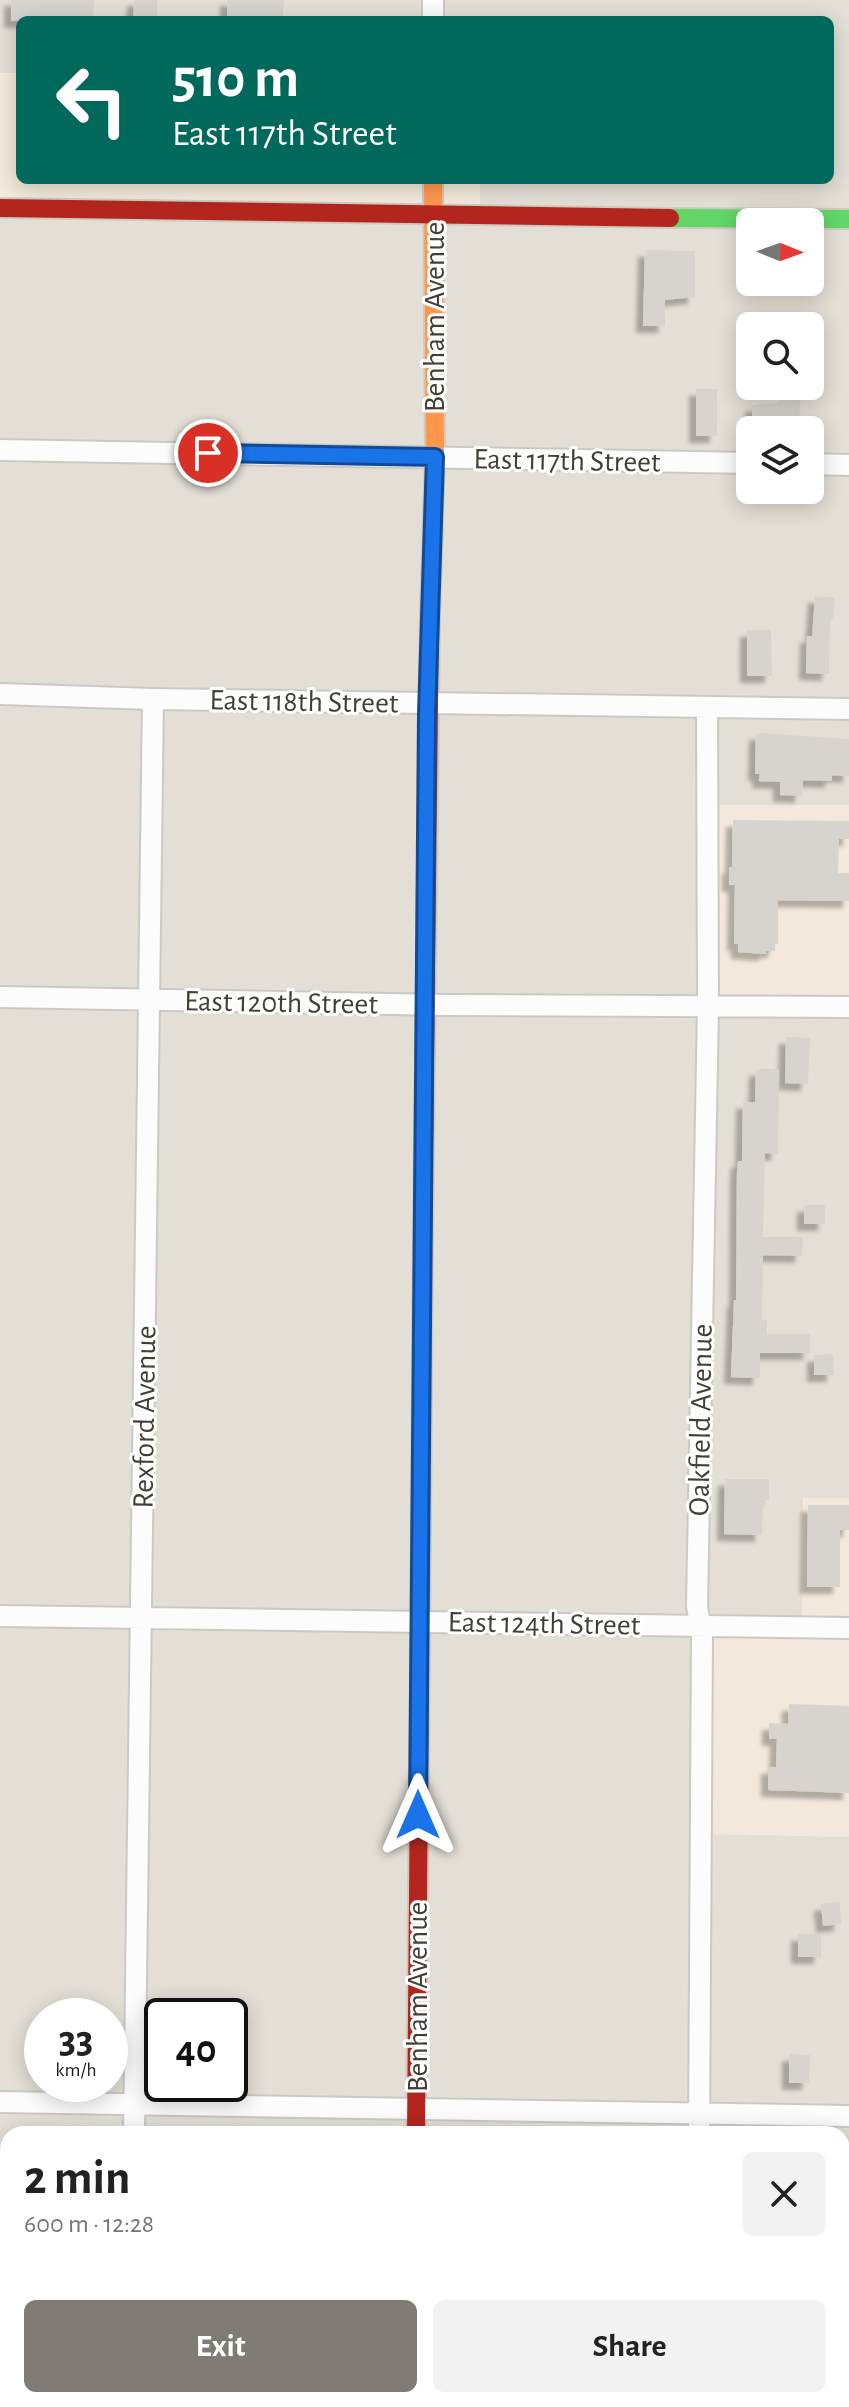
<!DOCTYPE html>
<meta charset="utf-8">
<style>
body{margin:0;font-family:"Alegreya Sans",sans-serif;background:#f2f2f2;color:#222;height:100vh;display:flex;flex-direction:column;font-size:30px;white-space:nowrap}
*{box-sizing:border-box;margin:0}
p{font-size:26px;color:#767676}
.icon{flex:none;width:44px;height:44px;fill:none;stroke:currentColor;stroke-width:2;stroke-linecap:round;stroke-linejoin:round}
.map{position:relative;flex:1;overflow:hidden}
.sheet{position:absolute;left:0px;top:2126px;width:850px;height:282px;display:flex;flex-direction:column;background:#fff;border-radius:24px 24px 0 0;box-shadow:0 4px 20px #0003}
.sheet>*{flex:none}
.guide{position:absolute;left:16px;top:16px;width:818px;height:168px;border-radius:12px;box-shadow:0 4px 20px #0003;background:#00695c;color:#fff;overflow:hidden}
.needle{width:52px;rotate:91deg}
.tools{position:absolute;left:736px;top:208px;display:grid;gap:16px}
.tools a{display:grid;place-items:center;width:88px;height:88px;border-radius:12px;background:#fff;box-shadow:0 4px 20px #0003;font-size:40px}
.speed{position:absolute;left:24px;top:1998px;display:flex;gap:16px;font-size:40px;font-weight:700;text-align:center}
.speed>*{display:grid;place-content:center;width:104px;height:104px;border-radius:50%;background:#fff;box-shadow:0 4px 20px #0003;line-height:1}
.speed small{font-size:20px;font-weight:400}
.speed .limit{border:4px solid #111;border-radius:12px;background:#fff;color:#111}
.pin{position:absolute;display:grid;place-items:center;width:68px;height:68px;color:#fff;margin:-34px;border:4px solid #fff;border-radius:50%;box-shadow:0 2px 8px #0007}
.me{position:absolute;width:88px;margin:-44px;rotate:0deg;stroke-linejoin:round;filter:drop-shadow(0 0 6px #0008)}
.turn{display:flex;align-items:center;gap:28px;height:168px;padding:0 24px;font-size:36px}
.turn .icon{width:104px;height:104px;stroke-width:2.5}
.turn b{display:block;font-size:56px;line-height:68px}
.round{display:grid;place-items:center;flex:none;width:84px;height:84px;border-radius:12px;background:#f2f2f2}
.head{display:flex;align-items:center;justify-content:space-between;height:136px;padding:0 24px}
h1{font-size:48px;font-weight:600;line-height:60px}
.cta{display:flex;gap:16px;margin-top:auto;padding:16px 24px}
.cta a{flex:1;height:92px;border-radius:12px;background:#807b74;color:#fff;font-size:32px;font-weight:600;line-height:92px;text-align:center}
.cta a+a{background:#f2f2f2;color:#222}
.map>svg:first-child{display:block}
</style>
<div class="map">
<svg width="849" height="2407" viewBox="0 0 849 2407">
<defs>
<filter id="shadow"><feDropShadow dx="-7" dy="7" stdDeviation="2" flood-color="#0004"/></filter>
</defs>
<rect width="100%" height="100%" fill="#efede8"/>
<path fill="#e3dfd6" fill-rule="evenodd" d="M 0,0 L 849,0 L 849,805 L 707,805 L 849,1007 L 849,1498 L 803,1498 L 849,1837 L 849,2407 L 0,2407 L 0,208 L 480,215 L 480,180 L 830,180 L 830,20 L 20,20 L 20,73 L 0,73 ZM 750,222 L 810,222 L 810,282 L 750,282 ZM 750,326 L 810,326 L 810,386 L 750,386 ZM 750,430 L 810,430 L 810,490 L 750,490 ZM 42,2016 L 110,2016 L 110,2084 L 42,2084 ZM 162,2016 L 230,2016 L 230,2084 L 162,2084 ZM 8,2134 L 842,2134 L 842,2400 L 8,2400 Z"/>
<path fill="#f2e8db" d="M 0,75 L 20,75 L 20,180 L 480,180 L 480,216 L 0,208 Z
M 706,805 L 849,805 L 849,1007 L 708,1006 Z
M 803,1498 L 849,1498 L 849,1837 L 700,1834 L 700,1626 L 802,1628 Z"/>
<path fill="#d7d4cf" stroke="#d7d4ce" stroke-width="2" filter="url(#shadow)" d="M 12,0 L 93,0 L 92,20 L 12,20 Z
M 135,0 L 156,0 L 156,20 L 134,20 Z
M 228,0 L 283,0 L 282,16 L 278,16 L 278,20 L 228,20 Z
M 646,251 L 694,252 L 694,296 L 664,299 L 664,325 L 644,325 Z
M 697,390 L 716,390 L 716,435 L 697,435 Z
M 780,400 L 799,400 L 798,430 L 753,430 L 753,406 L 780,403 Z
M 816,597 L 834,599 L 832,618 L 829,617 L 828,673 L 807,672 L 808,637 L 813,637 Z
M 748,631 L 770,631 L 771,675 L 748,675 Z
M 757,734 L 849,740 L 849,775 L 831,774 L 831,780 L 802,779 L 801,795 L 781,794 L 781,781 L 760,780 L 761,773 L 756,773 Z
M 734,821 L 849,822 L 849,838 L 838,838 L 837,874 L 849,874 L 849,900 L 777,899 L 777,943 L 774,943 L 774,950 L 765,950 L 765,953 L 739,951 L 739,943 L 735,943 L 736,884 L 730,884 L 730,868 L 733,868 Z
M 787,1038 L 809,1039 L 807,1083 L 786,1082 Z
M 757,1070 L 778,1070 L 777,1153 L 764,1152 L 762,1238 L 802,1238 L 801,1255 L 762,1254 L 761,1321 L 766,1321 L 766,1335 L 809,1335 L 809,1352 L 759,1352 L 759,1377 L 732,1376 L 735,1301 L 737,1301 L 738,1172 L 739,1162 L 743,1162 L 744,1103 L 756,1103 Z
M 805,1206 L 824,1206 L 824,1223 L 805,1223 Z
M 832,1355 L 833,1374 L 815,1374 L 815,1356 Z
M 726,1480 L 768,1480 L 768,1499 L 762,1499 L 761,1534 L 725,1533 Z
M 809,1506 L 849,1506 L 849,1529 L 839,1529 L 839,1586 L 808,1586 Z
M 790,1705 L 849,1707 L 849,1792 L 769,1789 L 769,1768 L 777,1768 L 778,1738 L 770,1738 L 770,1724 L 789,1725 Z
M 839,1903 L 840,1923 L 824,1925 L 822,1905 Z
M 799,1935 L 820,1935 L 820,1956 L 799,1956 Z
M 790,2055 L 809,2056 L 808,2082 L 790,2082 Z"/>
<g fill="none" stroke-linecap="round" stroke-linejoin="round">
<defs>
<path id="street" d="M 433,0 L 433,20
M 0,450 L 750,463
M 810,464 L 849,465
M 0,694 L 153,699 L 849,709
M 0,997 L 444,1005 L 849,1007
M 0,1616 L 849,1628
M 0,2102 L 849,2116
M 134,2134 L 153,699
M 699,2134 L 702,1638 L 697,1606 L 708,1006 L 707,707
M 132,2407 L 132,2400
M 414,2407 L 414,2400
M 696,2407 L 696,2400"/>
<path id="fast" d="M 670,218 L 849,219
M 420,1658 L 423,1238"/>
<path id="slow" d="M 430,615 L 435,457 L 433,180"/>
<path id="jam" d="M 0,208 L 670,218
M 423,1238 L 430,615
M 416,2134 L 420,1658"/>
</defs>
<use href="#street" stroke="#cbc9c4" stroke-width="24"/>
<use href="#fast" stroke="#cecac0" stroke-width="22"/>
<use href="#slow" stroke="#cecac0" stroke-width="22"/>
<use href="#jam" stroke="#cecac0" stroke-width="22"/>
<use href="#street" stroke="#fdfcfc" stroke-width="20"/>
<use href="#fast" stroke="#63d668" stroke-width="18"/>
<use href="#slow" stroke="#ff974d" stroke-width="18"/>
<use href="#jam" stroke="#b3261e" stroke-width="18"/>
</g>
<g fill="none" stroke-linecap="round" stroke-linejoin="round">
<defs>
<path id="route" d="M 208,453 L 435,457 L 427,714 L 418,1815"/>
</defs>
<use href="#route" stroke="#114b97" stroke-width="20"/>
<use href="#route" stroke="#1a73e8" stroke-width="14"/>
</g>
<g text-anchor="middle" stroke-width="6" stroke-linejoin="round" paint-order="stroke">
<g font-size="30" fill="#443e35" stroke="#fff">
<text transform="translate(434 317) rotate(-90)" y="10">Benham Avenue</text>
<text transform="translate(567 460) rotate(1)" y="10">East 117th Street</text>
<text transform="translate(304 701) rotate(1)" y="10">East 118th Street</text>
<text transform="translate(281 1002) rotate(1)" y="10">East 120th Street</text>
<text transform="translate(144 1417) rotate(-89)" y="10">Rexford Avenue</text>
<text transform="translate(700 1420) rotate(-89)" y="10">Oakfield Avenue</text>
<text transform="translate(544 1623) rotate(1)" y="10">East 124th Street</text>
<text transform="translate(417 1997) rotate(-90)" y="10">Benham Avenue</text>
</g>
</g>
</svg>
<div class="tools">
<a><svg class="needle" viewBox="-14 -14 28 28"><path d="M0-13l5 13h-10z" fill="#e53935"/><path d="M0 13l5-13h-10z" fill="#767676"/></svg></a>
<a><svg class="icon" aria-label="search" viewBox="0 0 24 24"><circle cx="10" cy="10" r="6"/><path d="M15 15l6 6"/></svg></a>
<a><svg class="icon" aria-label="layers" viewBox="0 0 24 24"><path d="M12 4l9 5-9 5-9-5zM3 14l9 5 9-5"/></svg></a>
</div>
<div class="speed"><div>33<small>km/h</small></div><div class="limit">40</div></div>
<div class="pin" style="left:208px;top:453px;background:#d93025"><svg class="icon" aria-label="arrive" viewBox="0 0 24 24"><path d="M6 21V4h12l-3 4 3 4H6"/></svg></div>
<svg class="me" style="left:418px;top:1815px" viewBox="-20 -20 40 40"><path d="M0-17L14 15 0 8-14 15z" fill="#1a73e8" stroke="#fff" stroke-width="4"/></svg>
<div class="guide">
<div class="turn"><svg class="icon" aria-label="left" viewBox="0 0 24 24"><path d="M17 20v-9H6M10 6l-5 5 5 5"/></svg><div><b>510 m</b>East 117th Street</div></div>
</div>
<section class="sheet">
<div class="head"><div><h1>2 min</h1><p>600 m · 12:28</p></div><a class="round"><svg class="icon" aria-label="close" viewBox="0 0 24 24"><path d="M6 6l12 12M18 6L6 18"/></svg></a></div>
<div class="cta"><a>Exit</a><a>Share</a></div>
</section>
</div>
